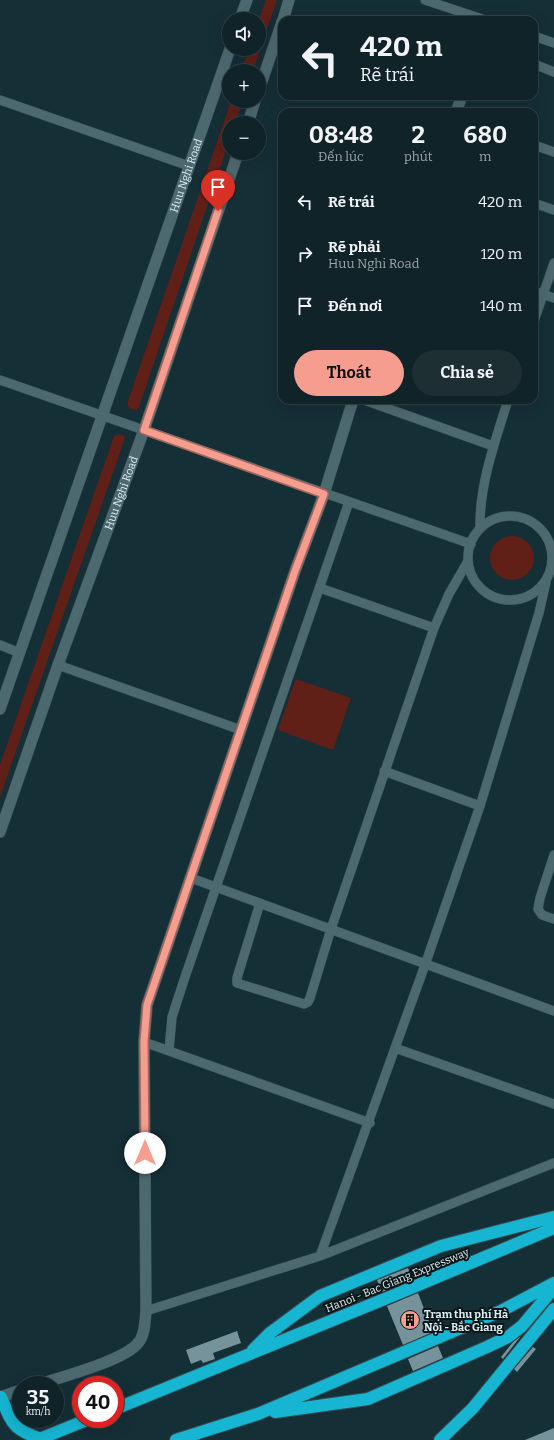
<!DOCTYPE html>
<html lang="vi">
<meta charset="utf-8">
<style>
body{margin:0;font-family:Bitter,serif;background:#1e2f34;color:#f1f3f6;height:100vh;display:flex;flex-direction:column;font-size:15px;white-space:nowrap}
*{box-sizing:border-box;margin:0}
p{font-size:13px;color:#9ca4a8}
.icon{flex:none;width:22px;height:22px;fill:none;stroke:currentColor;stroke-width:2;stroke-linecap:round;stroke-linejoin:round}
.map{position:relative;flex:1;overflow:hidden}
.drawer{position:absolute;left:278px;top:108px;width:260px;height:296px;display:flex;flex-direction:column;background:#102328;border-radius:12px;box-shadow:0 4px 16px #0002,0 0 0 1px #304045}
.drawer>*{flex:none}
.hud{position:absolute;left:278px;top:16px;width:260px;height:84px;border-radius:12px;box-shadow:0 4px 16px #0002,0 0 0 1px #304045;background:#102328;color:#f1f3f6;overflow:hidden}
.controls{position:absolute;left:222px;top:12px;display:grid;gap:8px}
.controls a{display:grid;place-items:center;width:44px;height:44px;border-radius:50%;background:#102328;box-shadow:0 4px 16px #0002,0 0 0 1px #304045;font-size:20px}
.speed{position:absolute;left:12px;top:1376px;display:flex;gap:8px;font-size:20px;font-weight:700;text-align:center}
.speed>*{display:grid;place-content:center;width:52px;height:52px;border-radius:50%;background:#102328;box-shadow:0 4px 16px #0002,0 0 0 1px #304045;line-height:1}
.speed small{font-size:10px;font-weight:400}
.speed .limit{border:6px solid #d22;background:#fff;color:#111}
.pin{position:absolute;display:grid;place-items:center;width:34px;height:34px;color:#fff;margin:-41px -17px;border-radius:50% 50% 50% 0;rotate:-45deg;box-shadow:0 0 4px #0007}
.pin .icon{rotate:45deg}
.me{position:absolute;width:44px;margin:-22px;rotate:0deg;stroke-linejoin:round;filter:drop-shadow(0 0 3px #0008)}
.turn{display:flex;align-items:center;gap:14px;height:84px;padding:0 16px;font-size:18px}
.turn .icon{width:52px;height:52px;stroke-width:2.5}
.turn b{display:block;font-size:28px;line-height:34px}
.eta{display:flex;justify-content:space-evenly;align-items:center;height:68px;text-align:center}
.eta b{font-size:24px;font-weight:700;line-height:28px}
.primary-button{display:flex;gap:8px;margin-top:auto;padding:8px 16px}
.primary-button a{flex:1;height:46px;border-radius:24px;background:#f59d8e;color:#111;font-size:16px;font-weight:700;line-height:46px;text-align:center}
.primary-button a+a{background:#1e2f34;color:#f1f3f6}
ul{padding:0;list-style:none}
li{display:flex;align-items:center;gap:12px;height:52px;padding:0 16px}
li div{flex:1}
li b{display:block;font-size:15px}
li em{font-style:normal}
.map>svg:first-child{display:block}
</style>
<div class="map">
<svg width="554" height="1440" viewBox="0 0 554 1440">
<rect width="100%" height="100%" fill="#152f36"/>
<path fill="#601f17" d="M 266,0 L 277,0 L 253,71 L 241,71 L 249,49 L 259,49 L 259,19 Z
M 231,101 L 243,101 L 235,123 L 229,123 L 229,142 L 139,407 L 137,410 L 130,409 L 128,406 L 128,401 Z
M 119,434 L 125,436 L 124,441 L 0,797 L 0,765 L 114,436 Z
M490 558a22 22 0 1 1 44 0a22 22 0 1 1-44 0Z
M 296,679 L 351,698 L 333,750 L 278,730 Z"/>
<path fill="#76939b" d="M 408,1268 L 412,1279 L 382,1292 L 377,1280 Z
M 418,1293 L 433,1332 L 403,1345 L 387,1306 Z
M 237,1331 L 241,1343 L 213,1353 L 215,1359 L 203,1363 L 201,1360 L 191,1364 L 186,1350 Z
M 521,1336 L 503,1359 L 501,1357 L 513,1342 Z
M 438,1346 L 443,1358 L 413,1371 L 408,1359 Z
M 533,1347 L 536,1349 L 517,1372 L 514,1369 Z
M 554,1428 L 554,1440 L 525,1440 Z"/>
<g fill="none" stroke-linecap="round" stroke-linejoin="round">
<defs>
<path id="minor" d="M 425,0 L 485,20
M 534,36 L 554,43
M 534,64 L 554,72
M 0,100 L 189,166
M 534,145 L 554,152
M 534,203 L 554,210
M 534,291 L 554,298
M 534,321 L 554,263
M 0,380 L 471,544
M 364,400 L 493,446
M468 558a42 42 0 1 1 84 0a42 42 0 1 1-84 0Z
M 480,529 C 479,485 495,442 508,400
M 320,588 L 434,628
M 0,645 L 20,653
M 58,665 L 241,730
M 384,771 L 480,806
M 554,855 L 540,898 L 538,909 L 542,915 L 554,919
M 191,878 L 554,1011
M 260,903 L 237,978 L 237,983 L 304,1004 L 308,1002 L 310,998 L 331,929 L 434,628 L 449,594 L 468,561
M 144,1042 L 370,1123
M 395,1048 L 554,1104
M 169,1050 L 172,1017 L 185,977 L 349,502
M 320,1256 L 425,965 L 480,806 L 539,613 L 546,582
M 146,1311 L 320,1256 L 554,1163"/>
<path id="tertiary" d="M 456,112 L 462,96
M 37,1385 C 60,1377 124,1361 138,1343 C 145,1336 145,1321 146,1311 L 144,1042 L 147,1005 L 295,571 L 324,494 L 353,400
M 0,1397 L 21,1390"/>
<g id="secondary">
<path d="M 240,19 L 247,0"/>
<path d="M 283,20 L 289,0"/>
<path d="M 259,90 L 282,22"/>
<path d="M 248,123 L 255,101"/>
<path id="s1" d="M 0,709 L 230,49"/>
<path id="s2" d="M 0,832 L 58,665 L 144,430 L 238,153"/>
</g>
<path id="motorway" d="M 253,1350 L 270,1333 L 320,1296 L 441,1246 L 554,1217
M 1,1397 C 12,1423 12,1429 41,1439
M 115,1409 L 392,1296 L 554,1228
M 275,1412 L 368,1399 L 487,1347 L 508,1337 L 522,1326 L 554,1288
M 37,1440 L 89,1419
M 176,1440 L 258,1414 L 501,1311 L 554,1283
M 440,1440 L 473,1408 L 554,1309"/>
</defs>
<use href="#minor" stroke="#354a50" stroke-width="10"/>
<use href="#tertiary" stroke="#354a50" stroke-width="12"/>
<use href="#secondary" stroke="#354a50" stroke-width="12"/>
<use href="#motorway" stroke="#354a50" stroke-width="14"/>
<use href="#minor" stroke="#4d6970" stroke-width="9"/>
<use href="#tertiary" stroke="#4d6970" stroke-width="11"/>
<use href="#secondary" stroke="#4d6970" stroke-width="11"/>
<use href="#motorway" stroke="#16b5d2" stroke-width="12"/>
</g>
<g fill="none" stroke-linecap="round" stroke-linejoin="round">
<defs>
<path id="route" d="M 145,1153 L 144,1042 L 147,1005 L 295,571 L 324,494 L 144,430 L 218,211"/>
</defs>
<use href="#route" stroke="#9f665c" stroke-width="10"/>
<use href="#route" stroke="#f59d8e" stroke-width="7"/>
</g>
<defs>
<symbol id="building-disc" viewBox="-11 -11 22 22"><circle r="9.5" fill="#f59d8e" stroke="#0a1618"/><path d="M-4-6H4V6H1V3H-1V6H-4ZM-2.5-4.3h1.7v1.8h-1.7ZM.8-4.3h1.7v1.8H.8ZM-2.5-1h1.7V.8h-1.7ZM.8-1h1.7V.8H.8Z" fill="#111"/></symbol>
</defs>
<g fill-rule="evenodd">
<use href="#building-disc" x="399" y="1309" width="22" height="22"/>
</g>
<g text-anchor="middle" stroke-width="4" stroke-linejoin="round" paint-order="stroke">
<g font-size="11" fill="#dcecf0" stroke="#0a1618">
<text dy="4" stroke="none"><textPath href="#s1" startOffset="565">Huu Nghi Road</textPath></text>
<text dy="4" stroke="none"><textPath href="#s2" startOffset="360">Huu Nghi Road</textPath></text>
<text transform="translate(397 1280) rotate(-22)" y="4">Hanoi - Bac Giang Expressway</text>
</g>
<g font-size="11" font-weight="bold" fill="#dcecf0" stroke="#0a1618" text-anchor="start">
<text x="424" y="1318">Trạm thu phí Hà<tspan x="424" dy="13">Nội - Bắc Giang</tspan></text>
</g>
</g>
</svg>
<div class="controls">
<a><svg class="icon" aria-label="sound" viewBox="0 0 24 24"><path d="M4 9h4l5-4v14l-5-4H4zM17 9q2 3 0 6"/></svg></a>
<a>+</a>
<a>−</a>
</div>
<div class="speed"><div>35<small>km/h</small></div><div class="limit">40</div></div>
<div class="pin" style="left:218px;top:211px;background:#d93025"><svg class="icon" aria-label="arrive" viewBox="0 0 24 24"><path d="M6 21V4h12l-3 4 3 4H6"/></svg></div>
<svg class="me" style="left:145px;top:1153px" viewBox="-20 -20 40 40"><circle r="19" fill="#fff"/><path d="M0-13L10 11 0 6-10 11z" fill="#f59d8e"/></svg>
<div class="hud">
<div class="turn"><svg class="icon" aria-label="left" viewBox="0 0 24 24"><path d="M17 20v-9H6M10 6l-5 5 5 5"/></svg><div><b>420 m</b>Rẽ trái</div></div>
</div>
<section class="drawer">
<div class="eta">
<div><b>08:48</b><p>Đến lúc</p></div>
<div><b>2</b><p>phút</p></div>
<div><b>680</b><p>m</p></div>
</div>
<ul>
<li><svg class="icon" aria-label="left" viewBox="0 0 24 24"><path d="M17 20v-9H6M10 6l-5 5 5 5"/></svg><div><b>Rẽ trái</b></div><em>420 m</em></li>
<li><svg class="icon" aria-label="right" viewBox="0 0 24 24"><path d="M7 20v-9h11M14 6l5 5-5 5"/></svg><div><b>Rẽ phải</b><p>Huu Nghi Road</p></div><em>120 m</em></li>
<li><svg class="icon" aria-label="arrive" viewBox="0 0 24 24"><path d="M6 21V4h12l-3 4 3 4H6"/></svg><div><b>Đến nơi</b></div><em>140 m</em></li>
</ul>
<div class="primary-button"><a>Thoát</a><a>Chia sẻ</a></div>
</section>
</div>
